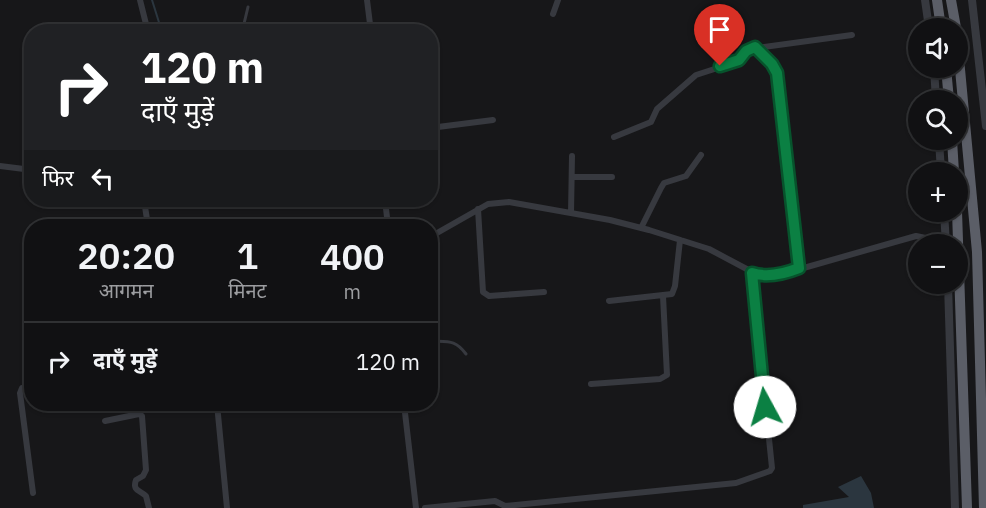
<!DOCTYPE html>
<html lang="hi">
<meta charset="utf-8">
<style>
body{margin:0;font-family:"IBM Plex Sans","Noto Sans Devanagari",sans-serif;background:#1a1a1c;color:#f1f3f6;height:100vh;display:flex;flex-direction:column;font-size:22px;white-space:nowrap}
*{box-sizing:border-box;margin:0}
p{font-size:20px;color:#9c9da0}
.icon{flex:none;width:33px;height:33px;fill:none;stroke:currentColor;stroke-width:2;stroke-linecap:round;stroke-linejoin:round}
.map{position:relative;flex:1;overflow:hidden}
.panel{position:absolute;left:24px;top:219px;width:414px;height:192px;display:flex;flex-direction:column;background:#111113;border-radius:24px;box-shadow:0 2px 4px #0004,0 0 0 2px #303133}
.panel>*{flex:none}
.top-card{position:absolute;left:24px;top:24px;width:414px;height:183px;border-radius:24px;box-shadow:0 2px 4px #0004,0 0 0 2px #303133;background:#202124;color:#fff;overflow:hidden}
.buttons{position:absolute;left:908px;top:18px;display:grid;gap:12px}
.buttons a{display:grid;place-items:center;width:60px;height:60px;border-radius:50%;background:#111113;box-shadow:0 2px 4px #0004,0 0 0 2px #303133;font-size:30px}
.pin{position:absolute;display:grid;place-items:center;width:51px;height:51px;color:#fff;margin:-62px -26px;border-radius:50% 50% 50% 0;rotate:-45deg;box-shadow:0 0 6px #0007}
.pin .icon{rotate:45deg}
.me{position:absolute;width:66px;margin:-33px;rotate:354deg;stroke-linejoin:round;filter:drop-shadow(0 0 4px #0008)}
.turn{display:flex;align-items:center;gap:21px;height:126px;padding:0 18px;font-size:27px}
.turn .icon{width:78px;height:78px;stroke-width:2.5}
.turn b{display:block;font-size:42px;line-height:51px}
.then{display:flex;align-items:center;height:57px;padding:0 18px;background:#0003;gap:12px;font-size:22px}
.eta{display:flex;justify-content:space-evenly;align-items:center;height:102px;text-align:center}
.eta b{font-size:36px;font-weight:600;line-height:42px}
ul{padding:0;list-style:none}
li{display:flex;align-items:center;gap:18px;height:78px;padding:0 18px;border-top:2px solid #303133}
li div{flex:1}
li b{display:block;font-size:22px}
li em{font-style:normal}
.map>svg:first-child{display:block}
</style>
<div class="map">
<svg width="986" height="508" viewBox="0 0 986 508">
<rect width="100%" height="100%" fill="#171719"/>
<path fill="#2b363f" d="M 861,476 L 871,493 L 874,508 L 803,508 L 803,505 L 849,497 L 838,487 Z"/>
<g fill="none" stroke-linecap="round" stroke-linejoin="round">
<path stroke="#2b363f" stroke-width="2" d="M 152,0 L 162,32"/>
<path stroke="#37393f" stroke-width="3" d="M 242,32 L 248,7
M 298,204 L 385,200
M 430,341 C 448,342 455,339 466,354"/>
<path stroke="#37393f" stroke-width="6" d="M 140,0 L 148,32
M 367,0 L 371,32
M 553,14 L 558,0
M 755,47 L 772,64 L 777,73 L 799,268
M 430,128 L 493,120
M 614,137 L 651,122 L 657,109 L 696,75 L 736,62 L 749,49 L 852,35
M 0,166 L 32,170
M 572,177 L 612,177
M 144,200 L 148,226
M 385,200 L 388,226
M 478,209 L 483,292 L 489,296 L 544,292
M 571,213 L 572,156
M 641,228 L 661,188 L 664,183 L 686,176 L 701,155
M 430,237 L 488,204 L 509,202 L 610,220 L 649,230 L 709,249 L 758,275 L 786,273 L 916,236 L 935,240 L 940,244
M 609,301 L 672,294 L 675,286 L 680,240
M 591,384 L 660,379 L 667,375 L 663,296
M 32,387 L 22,388 L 20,393 L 33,493
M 217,404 L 227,508
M 285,404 L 285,407
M 404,404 L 416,508
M 105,421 L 139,414 L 142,416 L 146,470 L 143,476 L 136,480 C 132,491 140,490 146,496 L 149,508
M 425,508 L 495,501 L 505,506 L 736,483 L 770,471 L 772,468 L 752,273"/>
<path stroke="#37393f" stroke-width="8" d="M 925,0 L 929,28
M 972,0 L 986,126
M 934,68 L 936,100
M 939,140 L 941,172
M 944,212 L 946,244
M 948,284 L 955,508"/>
<path stroke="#5b5e67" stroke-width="10" d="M 937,0 L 941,28
M 951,0 L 956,28
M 957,37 L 977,252 L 984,508
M 946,68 L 949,100
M 952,140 L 954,172
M 957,211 L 967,508"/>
</g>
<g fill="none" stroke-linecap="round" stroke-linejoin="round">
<defs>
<path id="route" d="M 720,66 L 739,60 L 746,51 L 755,47 L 772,64 L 777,73 L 799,268 C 784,274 768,278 752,273 L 765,407"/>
</defs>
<use href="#route" stroke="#07532c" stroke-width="15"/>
<use href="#route" stroke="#0b8043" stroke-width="10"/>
</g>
</svg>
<div class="buttons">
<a><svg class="icon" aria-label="sound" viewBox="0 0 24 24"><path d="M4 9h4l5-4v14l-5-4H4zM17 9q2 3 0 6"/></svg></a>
<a><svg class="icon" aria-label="search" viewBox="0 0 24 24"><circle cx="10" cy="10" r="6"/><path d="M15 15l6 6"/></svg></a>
<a>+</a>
<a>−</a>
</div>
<div class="pin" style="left:720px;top:66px;background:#d93025"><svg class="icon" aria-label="arrive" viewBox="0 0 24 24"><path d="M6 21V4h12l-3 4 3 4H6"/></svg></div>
<svg class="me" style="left:765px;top:407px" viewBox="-20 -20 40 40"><circle r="19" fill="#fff"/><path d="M0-13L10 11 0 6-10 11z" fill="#0b8043"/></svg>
<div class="top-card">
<div class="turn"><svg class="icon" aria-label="right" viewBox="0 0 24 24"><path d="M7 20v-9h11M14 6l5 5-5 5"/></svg><div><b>120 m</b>दाएँ मुड़ें</div></div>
<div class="then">फिर<svg class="icon" aria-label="left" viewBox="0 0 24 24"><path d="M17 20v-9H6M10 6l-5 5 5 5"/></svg></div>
</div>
<section class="panel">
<div class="eta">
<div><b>20:20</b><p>आगमन</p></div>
<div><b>1</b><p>मिनट</p></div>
<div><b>400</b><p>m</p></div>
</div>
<ul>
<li><svg class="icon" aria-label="right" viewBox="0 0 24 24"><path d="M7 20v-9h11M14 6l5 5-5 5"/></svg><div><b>दाएँ मुड़ें</b></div><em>120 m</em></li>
</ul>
</section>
</div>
